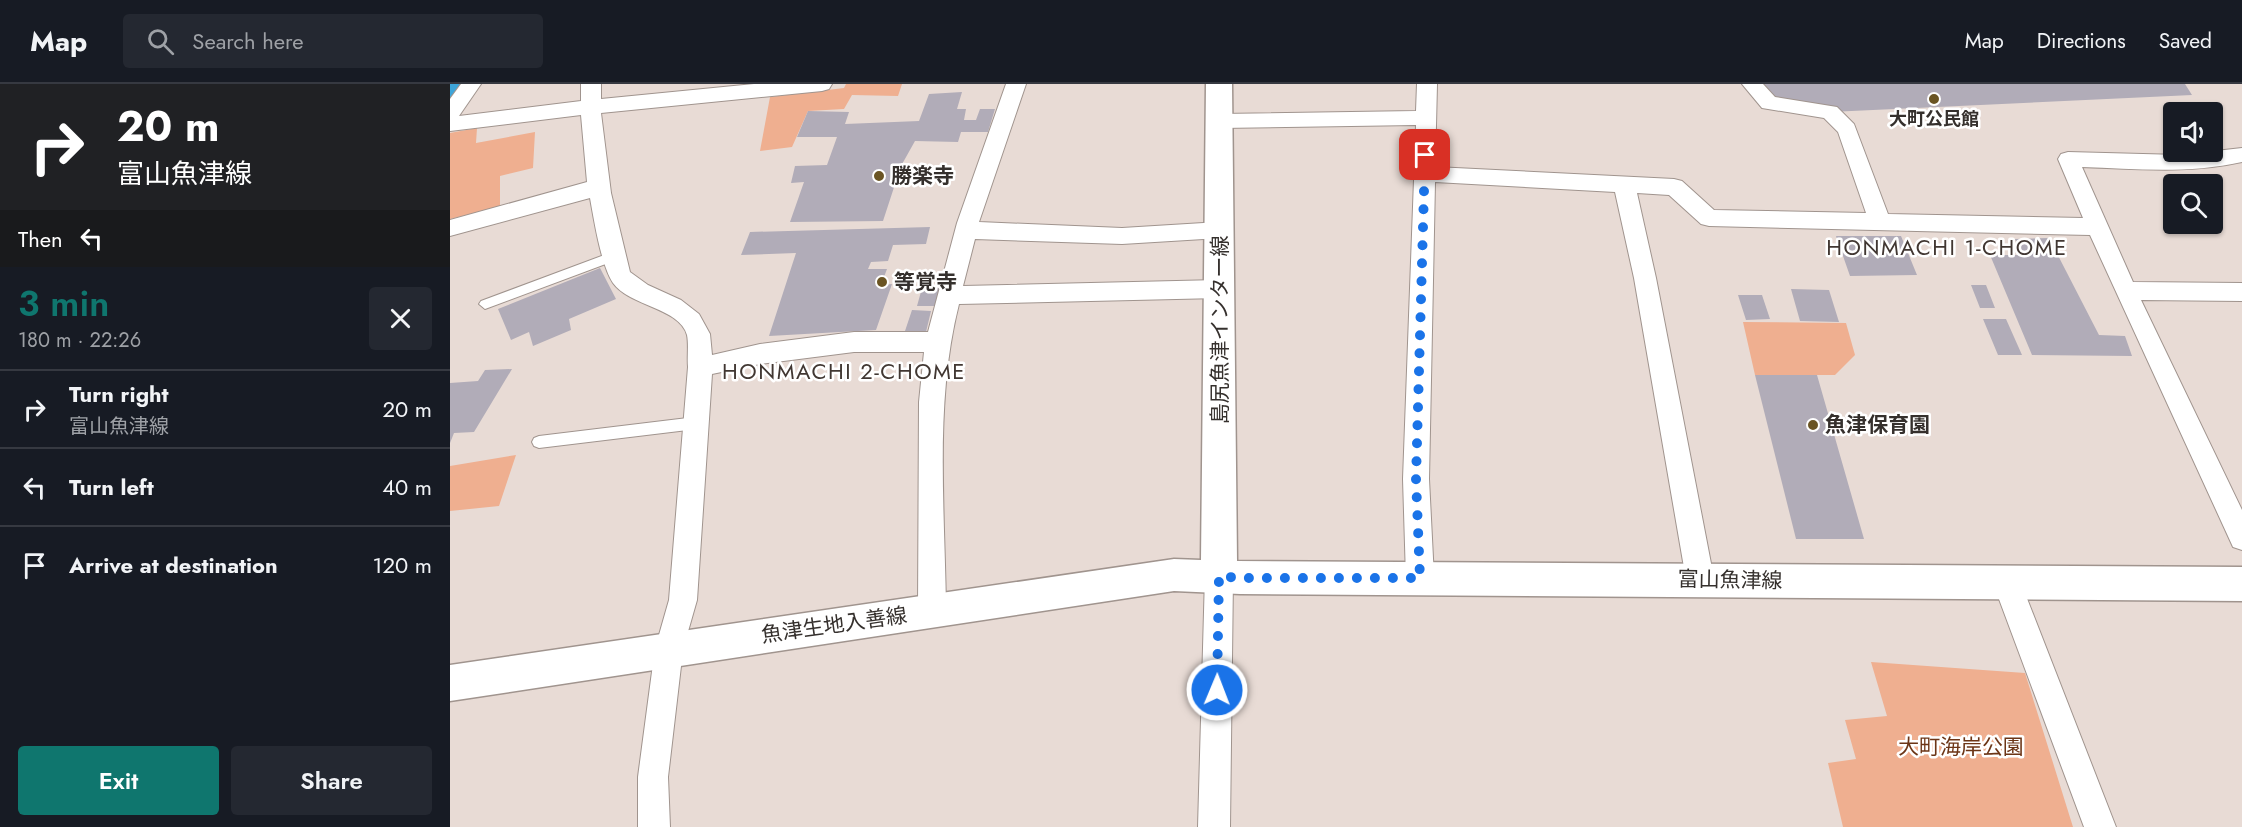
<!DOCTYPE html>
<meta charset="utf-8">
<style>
body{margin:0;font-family:Jost,"Noto Sans JP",sans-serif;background:#242831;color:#f1f3f6;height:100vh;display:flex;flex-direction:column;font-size:22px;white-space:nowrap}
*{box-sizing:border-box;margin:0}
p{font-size:20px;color:#9ea1a6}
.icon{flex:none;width:33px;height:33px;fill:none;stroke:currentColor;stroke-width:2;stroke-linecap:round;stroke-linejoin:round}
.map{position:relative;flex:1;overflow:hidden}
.side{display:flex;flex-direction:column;background:#171b24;width:450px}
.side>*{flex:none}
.banner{background:#202124;color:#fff;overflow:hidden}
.buttons{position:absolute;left:1713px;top:18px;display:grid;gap:12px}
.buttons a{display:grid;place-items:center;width:60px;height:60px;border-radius:6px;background:#171b24;box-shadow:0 2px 4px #0004;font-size:30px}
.pin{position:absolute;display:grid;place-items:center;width:51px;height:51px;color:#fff;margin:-26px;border-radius:12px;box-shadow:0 3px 9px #0006}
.me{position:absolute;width:66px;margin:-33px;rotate:1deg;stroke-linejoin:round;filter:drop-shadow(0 0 4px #0008)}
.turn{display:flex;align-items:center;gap:21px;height:126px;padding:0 18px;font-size:27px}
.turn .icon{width:78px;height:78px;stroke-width:2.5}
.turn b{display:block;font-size:42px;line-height:51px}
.then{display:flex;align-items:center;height:57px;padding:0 18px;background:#0003;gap:12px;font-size:22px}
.round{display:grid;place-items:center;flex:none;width:63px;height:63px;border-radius:6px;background:#242831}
.summary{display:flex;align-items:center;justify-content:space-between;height:102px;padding:0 18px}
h1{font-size:36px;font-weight:600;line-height:45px;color:#0f766e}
.action{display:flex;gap:12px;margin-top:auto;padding:12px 18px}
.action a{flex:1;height:69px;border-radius:6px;background:#0f766e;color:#fff;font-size:24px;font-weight:600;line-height:69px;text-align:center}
.action a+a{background:#242831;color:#f1f3f6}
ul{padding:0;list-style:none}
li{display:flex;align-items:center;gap:18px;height:78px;padding:0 18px;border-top:2px solid #363941}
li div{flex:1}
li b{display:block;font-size:22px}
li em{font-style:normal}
header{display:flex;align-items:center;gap:36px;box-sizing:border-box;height:84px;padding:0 30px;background:#171b24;border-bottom:2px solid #363941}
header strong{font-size:28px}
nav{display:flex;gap:33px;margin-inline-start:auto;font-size:21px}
.search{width:420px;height:54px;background:#242831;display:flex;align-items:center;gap:15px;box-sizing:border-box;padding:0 21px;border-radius:6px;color:#9ea1a6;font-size:22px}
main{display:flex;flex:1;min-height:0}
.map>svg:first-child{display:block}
</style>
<header>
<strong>Map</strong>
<div class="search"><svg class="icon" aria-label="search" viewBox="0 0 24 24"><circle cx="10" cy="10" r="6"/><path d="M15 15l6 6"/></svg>Search here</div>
<nav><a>Map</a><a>Directions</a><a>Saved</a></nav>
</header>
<main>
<section class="side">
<div class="banner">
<div class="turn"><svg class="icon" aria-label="right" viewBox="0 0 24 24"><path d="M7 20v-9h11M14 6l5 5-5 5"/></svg><div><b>20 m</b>富山魚津線</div></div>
<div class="then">Then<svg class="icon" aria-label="left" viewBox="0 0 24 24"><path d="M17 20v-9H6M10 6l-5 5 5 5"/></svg></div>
</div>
<div class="summary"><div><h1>3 min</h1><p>180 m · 22:26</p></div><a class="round"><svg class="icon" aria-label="close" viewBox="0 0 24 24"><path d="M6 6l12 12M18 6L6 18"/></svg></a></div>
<ul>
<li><svg class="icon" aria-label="right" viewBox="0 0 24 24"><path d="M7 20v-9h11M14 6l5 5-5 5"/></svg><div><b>Turn right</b><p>富山魚津線</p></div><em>20 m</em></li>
<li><svg class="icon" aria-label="left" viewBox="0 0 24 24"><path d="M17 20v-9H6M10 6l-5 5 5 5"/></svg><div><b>Turn left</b></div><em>40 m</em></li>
<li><svg class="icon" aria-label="arrive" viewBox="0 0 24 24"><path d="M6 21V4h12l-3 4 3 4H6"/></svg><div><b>Arrive at destination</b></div><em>120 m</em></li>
</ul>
<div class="action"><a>Exit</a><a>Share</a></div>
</section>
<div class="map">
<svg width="1792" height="743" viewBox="0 0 1792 743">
<rect width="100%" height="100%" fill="#e8dbd5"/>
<path fill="#efaf90" d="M 396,0 L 452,0 L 448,12 L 402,11 L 394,25 L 358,27 L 342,63 L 310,67 L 320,13 L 394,4 Z
M 27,44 L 26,59 L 85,48 L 83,84 L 50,92 L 50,123 L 0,135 L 0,49 Z
M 1293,238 L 1396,239 L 1405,271 L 1385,291 L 1305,291 Z
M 66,371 L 49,422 L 0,427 L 0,382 Z
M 1421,578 L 1575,589 L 1623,743 L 1393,743 L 1378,679 L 1406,675 L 1395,636 L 1437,632 Z"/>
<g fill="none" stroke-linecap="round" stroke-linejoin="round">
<path fill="#3ea5d9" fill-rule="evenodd" d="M 0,0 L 23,0 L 16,13 L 0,17 Z"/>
</g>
<path fill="#b1acb8" d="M 1302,0 L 1735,0 L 1742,11 L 1380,28 L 1319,19 Z
M 512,8 L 507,25 L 516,25 L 514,36 L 526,36 L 530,25 L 545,25 L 538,48 L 511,48 L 508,58 L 465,57 L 451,82 L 433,137 L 340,138 L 354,98 L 341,99 L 345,82 L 377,81 L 387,53 L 347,53 L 358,27 L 399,28 L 395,40 L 469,37 L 479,10 Z
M 480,143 L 476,160 L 443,161 L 438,177 L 421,178 L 418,185 L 437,185 L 431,201 L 442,200 L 426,246 L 319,252 L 346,169 L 291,171 L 300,148 Z
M 1386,152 L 1451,152 L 1467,191 L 1400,192 Z
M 1599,154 L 1649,251 L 1675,252 L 1682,272 L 1582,271 L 1540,171 L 1571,171 L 1565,155 Z
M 150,184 L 166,215 L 119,235 L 121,246 L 83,262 L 79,248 L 61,256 L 48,225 Z
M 1521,201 L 1536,201 L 1545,224 L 1530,224 Z
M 472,204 L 490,204 L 485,222 L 467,222 Z
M 1341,205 L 1379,206 L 1389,238 L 1350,237 Z
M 1288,211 L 1312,211 L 1320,235 L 1296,236 Z
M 462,226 L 481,227 L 476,248 L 455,247 Z
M 1533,235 L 1556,235 L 1572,271 L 1548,271 Z
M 62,285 L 24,348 L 4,349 L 0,359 L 0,299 L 28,297 L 35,286 Z
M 1305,291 L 1367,291 L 1414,455 L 1346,455 Z"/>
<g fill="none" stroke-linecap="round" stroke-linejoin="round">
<defs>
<path id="lane" d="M 165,167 L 171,172 L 169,175 L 35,225 L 29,220 L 31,217 Z
M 246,333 L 251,335 L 253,339 L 251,343 L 246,345 L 89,364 L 84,362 L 82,358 L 84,354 L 89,352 Z"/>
<path id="street" d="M 11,0 L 31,0 L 9,32 L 131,17 L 131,0 L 151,0 L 151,15 L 304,0 L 382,0 L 379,5 L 372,7 L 151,29 L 161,109 L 180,188 L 198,201 L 231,216 L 249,230 L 260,250 L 262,271 L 310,260 L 404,248 L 478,248 L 507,139 L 556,0 L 576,0 L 529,138 L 672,144 L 770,138 L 778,140 L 781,146 L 778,152 L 770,154 L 672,160 L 525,155 L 513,202 L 769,196 L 777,199 L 780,205 L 777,211 L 769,214 L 509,220 C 484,318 495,426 496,527 L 492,536 L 482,540 L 472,536 L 468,527 L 469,318 L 474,268 L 404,268 L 310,280 L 262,290 L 247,516 L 233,565 L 218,693 L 220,743 L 188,743 L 188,693 L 205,565 L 219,516 L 238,283 C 237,273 239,261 237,251 C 230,224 179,222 163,199 C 151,181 144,136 140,114 L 0,152 L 0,136 L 137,98 L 131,31 L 0,47 L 0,15 Z
M 967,0 L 987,0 L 985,83 L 1224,95 L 1232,97 L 1264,126 L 1416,129 L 1388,48 L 1374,34 L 1312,24 L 1292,0 L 1313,0 L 1325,13 L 1387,23 L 1404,40 L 1438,130 L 1633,134 L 1608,75 L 1611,70 L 1618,68 L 1730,71 L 1792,64 L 1792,78 C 1739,90 1686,85 1632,83 L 1683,198 L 1792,199 L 1792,217 L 1691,216 L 1792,426 L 1792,466 L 1783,463 L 1640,151 L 1259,142 L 1251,140 L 1219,111 L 1187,109 L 1206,194 L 1264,495 L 1260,504 L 1250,508 L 1240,504 L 1236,495 L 1184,194 L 1165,108 L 985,98 L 979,395 L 984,494 L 980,503 L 970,507 L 960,503 L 956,494 L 953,395 L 966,41 L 770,44 L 763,42 L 760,37 L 763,32 L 770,30 L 966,27 Z
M 769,479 L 779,483 L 783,492 L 780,743 L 748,743 L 755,492 L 759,483 Z
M 1557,486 L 1567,490 L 1571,499 L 1666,743 L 1634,743 L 1543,499 L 1547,490 Z"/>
<path id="primary" d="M 756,0 L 782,0 L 787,477 L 1792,483 L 1792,517 L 790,510 L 724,507 L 0,617 L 0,581 L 724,475 L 751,476 Z"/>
</defs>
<use href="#lane" stroke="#a0948e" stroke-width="2"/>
<use href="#street" stroke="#a0948e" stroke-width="2"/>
<use href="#primary" stroke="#a0948e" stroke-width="3"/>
<use href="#lane" fill="#fff" fill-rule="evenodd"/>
<use href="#street" fill="#fff" fill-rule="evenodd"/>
<use href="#primary" fill="#fff" fill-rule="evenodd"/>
</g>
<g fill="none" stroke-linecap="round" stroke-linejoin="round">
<path stroke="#1a73e8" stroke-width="10" stroke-dasharray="0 18" d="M 767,606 L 769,492 L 790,494 L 970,494 L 966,395 L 975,71"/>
</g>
<g fill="#6a5423" stroke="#fff" stroke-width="2">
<circle cx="1484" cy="15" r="6"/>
<circle cx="429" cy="92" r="6"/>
<circle cx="432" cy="198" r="6"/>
<circle cx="1363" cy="341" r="6"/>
</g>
<g text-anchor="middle" stroke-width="5" stroke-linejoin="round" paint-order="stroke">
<g font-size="18" font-weight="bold" fill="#35302d" stroke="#fff">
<text x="1484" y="41">大町公民館</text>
</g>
<g font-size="21" font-weight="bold" fill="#35302d" stroke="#fff" text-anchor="start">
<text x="441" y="99">勝楽寺</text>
<text x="444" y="205">等覚寺</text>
<text x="1375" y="348">魚津保育園</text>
</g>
<g font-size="21" fill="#35302d" stroke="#fff">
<text transform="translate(770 246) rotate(-90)" y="7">島尻魚津インター線</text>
<text transform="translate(1280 496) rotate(1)" y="7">富山魚津線</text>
<text transform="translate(384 541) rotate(-8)" y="7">魚津生地入善線</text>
</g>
<g font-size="21" fill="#6c3516" stroke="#fff">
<text x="1511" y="670">大町海岸公園</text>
</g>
<g font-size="22" letter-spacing="1.5" fill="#413732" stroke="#fff">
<text x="1497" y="171">HONMACHI 1-CHOME</text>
<text x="394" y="295">HONMACHI 2-CHOME</text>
</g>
</g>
</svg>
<div class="buttons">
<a><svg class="icon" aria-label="sound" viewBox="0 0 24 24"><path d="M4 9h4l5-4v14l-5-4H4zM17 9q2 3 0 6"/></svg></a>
<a><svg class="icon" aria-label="search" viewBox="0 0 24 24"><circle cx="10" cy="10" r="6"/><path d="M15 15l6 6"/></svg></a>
</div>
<div class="pin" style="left:975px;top:71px;background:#d93025"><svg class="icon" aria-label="arrive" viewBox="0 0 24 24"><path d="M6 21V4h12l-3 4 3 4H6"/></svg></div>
<svg class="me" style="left:767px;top:606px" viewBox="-20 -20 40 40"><circle r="17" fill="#1a73e8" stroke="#fff" stroke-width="3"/><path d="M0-11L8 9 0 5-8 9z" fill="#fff"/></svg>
</div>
</main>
